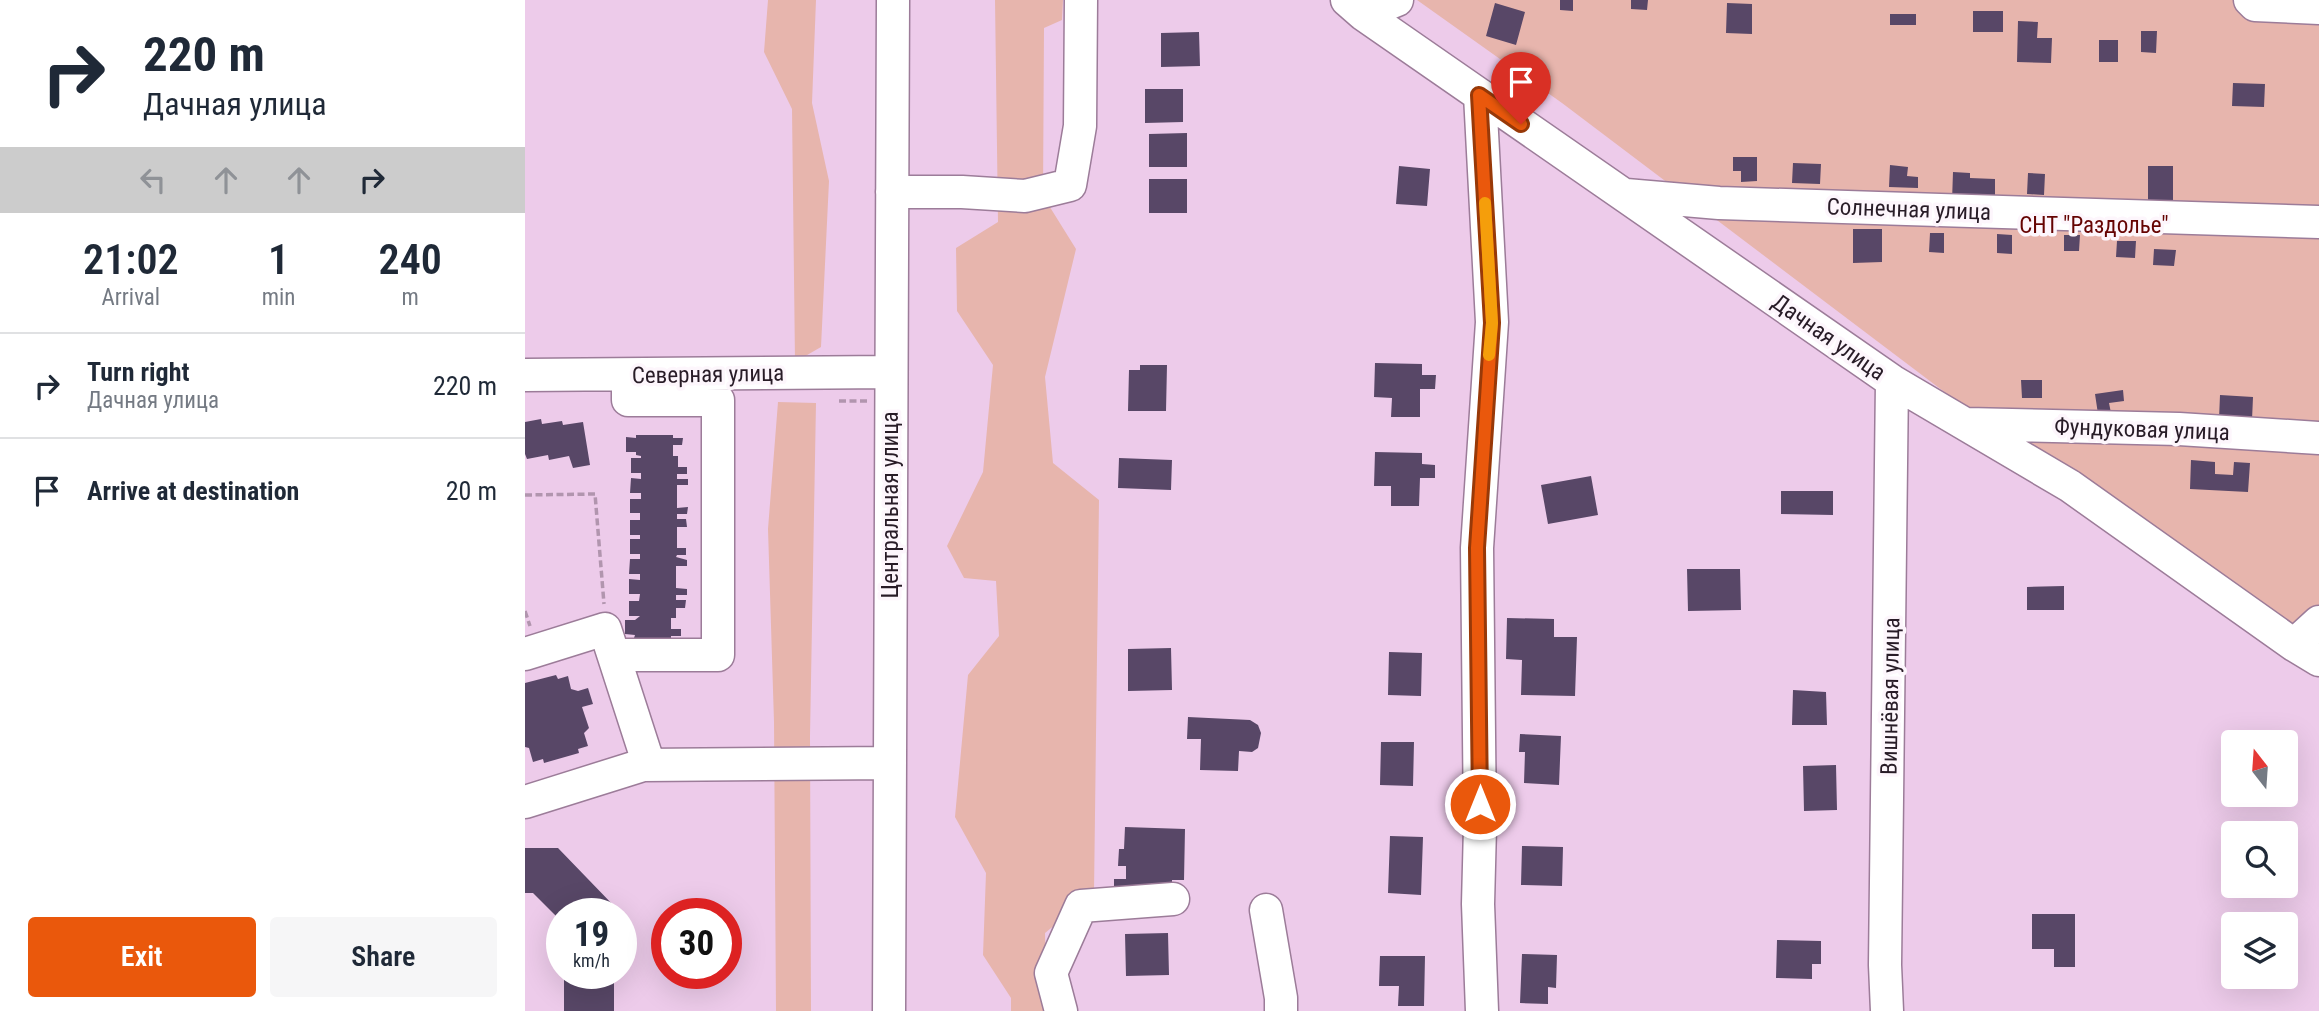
<!DOCTYPE html>
<meta charset="utf-8">
<style>
body{margin:0;font-family:"Roboto Condensed",sans-serif;background:#f6f6f7;color:#1f2937;height:100vh;display:flex;flex-direction:column;font-size:26px;white-space:nowrap}
*{box-sizing:border-box;margin:0}
p{font-size:23px;color:#747a83}
.icon{flex:none;width:38px;height:38px;fill:none;stroke:currentColor;stroke-width:2;stroke-linecap:round;stroke-linejoin:round}
.map{position:relative;flex:1;overflow:hidden}
.side{display:flex;flex-direction:column;background:#fff;width:525px}
.side>*{flex:none}
.guide{background:#fff;color:#1f2937;overflow:hidden}
.needle{width:46px;rotate:343deg}
.tools{position:absolute;left:1696px;top:730px;display:grid;gap:14px}
.tools a{display:grid;place-items:center;width:77px;height:77px;border-radius:7px;background:#fff;box-shadow:0 7px 28px #0002;font-size:35px}
.speed{position:absolute;left:21px;top:898px;display:flex;gap:14px;font-size:35px;font-weight:700;text-align:center}
.speed>*{display:grid;place-content:center;width:91px;height:91px;border-radius:50%;background:#fff;box-shadow:0 7px 28px #0002;line-height:1}
.speed small{font-size:18px;font-weight:400}
.speed .limit{border:10px solid #d22;background:#fff;color:#111}
.pin{position:absolute;display:grid;place-items:center;width:60px;height:60px;color:#fff;margin:-72px -30px;border-radius:50% 50% 50% 0;rotate:-45deg;box-shadow:0 0 7px #0007}
.pin .icon{rotate:45deg}
.me{position:absolute;width:77px;margin:-38px;rotate:0deg;stroke-linejoin:round;filter:drop-shadow(0 0 5px #0008)}
.turn{display:flex;align-items:center;gap:24px;height:147px;padding:0 28px;font-size:32px}
.turn .icon{width:91px;height:91px;stroke-width:2.5}
.turn b{display:block;font-size:49px;line-height:60px}
.lanes{display:flex;align-items:center;height:66px;padding:0 28px;background:#0003;justify-content:center;gap:35px;direction:ltr}
.lanes .off{opacity:.35}
.eta{display:flex;justify-content:space-evenly;align-items:center;height:119px;text-align:center}
.eta b{font-size:42px;font-weight:600;line-height:49px}
.cta{display:flex;gap:14px;margin-top:auto;padding:14px 28px}
.cta a{flex:1;height:80px;border-radius:7px;background:#ea580c;color:#fff;font-size:28px;font-weight:600;line-height:80px;text-align:center}
.cta a+a{background:#f6f6f7;color:#1f2937}
ul{padding:0;list-style:none}
li{display:flex;align-items:center;gap:21px;height:105px;padding:0 28px;border-top:2px solid #e0e1e3}
li div{flex:1}
li b{display:block;font-size:26px}
li em{font-style:normal}
main{display:flex;flex:1;min-height:0}
.map>svg:first-child{display:block}
</style>
<main>
<section class="side">
<div class="guide">
<div class="turn"><svg class="icon" aria-label="right" viewBox="0 0 24 24"><path d="M7 20v-9h11M14 6l5 5-5 5"/></svg><div><b>220 m</b>Дачная улица</div></div>
<div class="lanes"><svg class="icon off" aria-label="left" viewBox="0 0 24 24"><path d="M17 20v-9H6M10 6l-5 5 5 5"/></svg><svg class="icon off" aria-label="ahead" viewBox="0 0 24 24"><path d="M12 20V5M6 11l6-6 6 6"/></svg><svg class="icon off" aria-label="ahead" viewBox="0 0 24 24"><path d="M12 20V5M6 11l6-6 6 6"/></svg><svg class="icon" aria-label="right" viewBox="0 0 24 24"><path d="M7 20v-9h11M14 6l5 5-5 5"/></svg></div>
</div>
<div class="eta">
<div><b>21:02</b><p>Arrival</p></div>
<div><b>1</b><p>min</p></div>
<div><b>240</b><p>m</p></div>
</div>
<ul>
<li><svg class="icon" aria-label="right" viewBox="0 0 24 24"><path d="M7 20v-9h11M14 6l5 5-5 5"/></svg><div><b>Turn right</b><p>Дачная улица</p></div><em>220 m</em></li>
<li><svg class="icon" aria-label="arrive" viewBox="0 0 24 24"><path d="M6 21V4h12l-3 4 3 4H6"/></svg><div><b>Arrive at destination</b></div><em>20 m</em></li>
</ul>
<div class="cta"><a>Exit</a><a>Share</a></div>
</section>
<div class="map">
<svg width="1794" height="1011" viewBox="0 0 1794 1011">
<rect width="100%" height="100%" fill="#edcbea"/>
<path fill="#e7b5ad" d="M 243,0 L 291,0 L 287,103 L 304,181 L 296,347 L 270,362 L 267,109 L 239,52 Z
M 470,0 L 538,0 L 537,20 L 519,28 L 518,196 L 551,249 L 520,377 L 528,463 L 574,500 L 569,893 L 520,933 L 522,1011 L 486,1011 L 486,998 L 458,955 L 461,873 L 430,817 L 443,675 L 474,636 L 471,581 L 439,578 L 422,546 L 458,472 L 468,365 L 432,311 L 431,248 L 473,222 Z
M 892,0 L 1794,0 L 1794,642 L 1475,434 L 1037,103 Z
M 253,402 L 291,403 L 285,736 L 286,1011 L 251,1011 L 249,722 L 243,529 Z"/>
<path fill="#584767" d="M 1035,0 L 1048,0 L 1048,11 L 1035,10 Z
M 1106,0 L 1123,0 L 1122,10 L 1106,9 Z
M 970,3 L 1000,12 L 991,45 L 961,36 Z
M 1202,3 L 1227,4 L 1227,34 L 1201,33 Z
M 1448,11 L 1478,11 L 1478,32 L 1448,32 Z
M 1365,14 L 1391,14 L 1391,25 L 1365,25 Z
M 1493,21 L 1513,22 L 1512,38 L 1527,38 L 1526,63 L 1492,62 Z
M 1616,31 L 1632,31 L 1631,53 L 1616,52 Z
M 674,32 L 675,66 L 636,67 L 636,33 Z
M 1574,40 L 1593,40 L 1593,62 L 1574,62 Z
M 1708,83 L 1740,84 L 1739,107 L 1707,106 Z
M 620,89 L 658,89 L 658,122 L 620,123 Z
M 662,133 L 662,167 L 624,167 L 624,134 Z
M 1208,157 L 1232,157 L 1232,181 L 1216,182 L 1216,171 L 1208,171 Z
M 1268,163 L 1296,164 L 1295,184 L 1267,183 Z
M 1365,165 L 1383,167 L 1382,176 L 1393,177 L 1393,188 L 1364,187 Z
M 874,166 L 905,169 L 902,206 L 871,204 Z
M 1623,166 L 1648,166 L 1648,202 L 1623,202 Z
M 1428,172 L 1445,173 L 1445,178 L 1470,179 L 1470,203 L 1427,201 Z
M 1503,173 L 1520,174 L 1519,195 L 1502,194 Z
M 624,179 L 662,179 L 662,213 L 624,213 Z
M 1328,229 L 1357,229 L 1357,262 L 1328,263 Z
M 1405,233 L 1419,233 L 1419,253 L 1404,252 Z
M 1472,234 L 1487,235 L 1487,254 L 1472,253 Z
M 1539,235 L 1555,235 L 1554,251 L 1539,251 Z
M 1592,241 L 1611,241 L 1610,258 L 1591,257 Z
M 1629,249 L 1651,250 L 1649,266 L 1628,265 Z
M 850,363 L 897,364 L 897,375 L 911,375 L 910,389 L 895,389 L 895,417 L 866,417 L 867,398 L 849,397 Z
M 615,365 L 642,365 L 641,411 L 603,411 L 604,370 L 615,370 Z
M 1496,380 L 1517,380 L 1517,398 L 1497,398 Z
M 1598,390 L 1599,401 L 1584,403 L 1586,413 L 1573,414 L 1570,394 Z
M 1695,395 L 1728,397 L 1727,420 L 1694,419 Z
M 16,419 L 17,424 L 37,421 L 38,425 L 58,422 L 65,465 L 48,468 L 44,456 L 24,460 L 23,455 L 2,459 L 0,454 L 0,422 Z
M 111,435 L 148,435 L 148,438 L 158,438 L 157,445 L 148,445 L 148,456 L 153,456 L 153,467 L 162,467 L 162,474 L 152,474 L 152,479 L 163,479 L 163,485 L 152,485 L 152,508 L 163,507 L 162,514 L 152,514 L 152,519 L 161,519 L 162,527 L 152,527 L 152,548 L 161,548 L 161,555 L 152,555 L 151,557 L 162,560 L 162,566 L 151,566 L 151,588 L 162,589 L 162,595 L 151,595 L 151,600 L 161,600 L 160,608 L 151,608 L 151,618 L 146,618 L 146,629 L 156,629 L 156,636 L 146,636 L 146,639 L 109,638 L 110,635 L 100,634 L 100,620 L 110,620 L 115,616 L 104,616 L 104,601 L 114,601 L 115,594 L 104,594 L 104,579 L 115,580 L 115,574 L 104,574 L 105,559 L 115,559 L 115,554 L 105,554 L 105,539 L 115,539 L 115,535 L 105,535 L 105,520 L 115,520 L 115,513 L 105,513 L 105,499 L 116,499 L 116,493 L 105,493 L 106,478 L 116,479 L 116,473 L 106,473 L 106,458 L 116,458 L 116,456 L 111,455 L 111,452 L 101,452 L 101,437 L 111,438 Z
M 850,452 L 897,453 L 897,464 L 910,465 L 910,478 L 895,478 L 894,506 L 866,506 L 866,486 L 849,486 Z
M 594,458 L 647,460 L 646,490 L 593,488 Z
M 1666,460 L 1690,462 L 1690,474 L 1708,475 L 1709,462 L 1725,463 L 1723,492 L 1665,489 Z
M 1066,476 L 1073,515 L 1023,524 L 1016,485 Z
M 1256,491 L 1308,491 L 1308,515 L 1256,514 Z
M 1162,569 L 1215,569 L 1216,610 L 1163,611 Z
M 1539,586 L 1539,610 L 1502,610 L 1502,587 Z
M 982,618 L 1029,619 L 1029,637 L 1052,637 L 1050,696 L 996,695 L 997,660 L 981,659 Z
M 646,648 L 647,690 L 603,691 L 603,649 Z
M 864,652 L 897,653 L 896,696 L 863,695 Z
M 31,675 L 33,679 L 43,676 L 46,689 L 53,691 L 63,688 L 68,704 L 57,707 L 64,728 L 59,733 L 63,746 L 53,749 L 54,753 L 19,763 L 18,759 L 8,762 L 4,748 L 0,747 L 0,683 Z
M 1268,690 L 1301,692 L 1302,725 L 1267,725 Z
M 663,717 L 725,720 L 733,725 L 736,733 L 733,748 L 727,752 L 714,751 L 713,771 L 675,770 L 676,739 L 662,739 Z
M 995,734 L 1036,736 L 1034,785 L 999,783 L 1000,752 L 994,752 Z
M 856,742 L 889,742 L 888,786 L 855,785 Z
M 1311,765 L 1312,810 L 1279,811 L 1278,766 Z
M 600,827 L 660,829 L 659,880 L 647,880 L 647,894 L 589,893 L 589,879 L 601,879 L 601,866 L 593,866 L 594,849 L 599,849 Z
M 865,836 L 898,837 L 896,895 L 863,893 Z
M 997,846 L 1038,847 L 1037,886 L 996,885 Z
M 0,848 L 33,848 L 90,907 L 90,914 L 37,914 L 37,922 L 8,893 L 0,893 Z
M 1507,914 L 1550,914 L 1550,967 L 1529,967 L 1529,949 L 1507,949 Z
M 643,933 L 644,975 L 601,976 L 600,934 Z
M 1252,940 L 1296,941 L 1296,964 L 1287,964 L 1287,979 L 1251,978 Z
M 997,954 L 1032,955 L 1031,988 L 1023,987 L 1023,1004 L 995,1003 Z
M 855,956 L 900,956 L 899,1006 L 873,1006 L 874,986 L 854,986 Z
M 39,973 L 89,973 L 89,1011 L 39,1011 Z"/>
<g fill="none" stroke-linecap="round" stroke-linejoin="round">
<defs>
<path id="minor" d="M 822,0 L 838,14 L 1367,381 L 1545,486 L 1769,645 L 1794,660
M 1725,0 L 1730,5 L 1794,8
M 838,14 L 872,0
M 955,95 L 967,322 L 952,548 L 955,827 L 953,904 L 957,1011
M 367,192 L 437,192 L 500,196 L 545,185 L 555,126 L 556,0
M 1101,195 L 1194,203 L 1794,222
M 0,375 L 366,372
M 1442,424 L 1654,429 L 1794,438
M 1769,645 L 1794,622
M 0,654 L 80,629 L 124,765
M 89,655 L 193,655 L 193,400 L 103,400 L 103,375
M 0,802 L 118,765 L 365,763
M 741,910 L 756,998 L 756,1011
M 364,1011 L 368,0
M 536,1011 L 526,973 L 556,906 L 648,899
M 1362,1011 L 1360,965 L 1367,381"/>
</defs>
<use href="#minor" stroke="#9c7c99" stroke-width="35"/>
<path stroke="#b195ae" stroke-width="3.5" stroke-dasharray="7 3.5" stroke-linecap="butt" d="M 314,401 L 342,401
M 0,495 L 70,494 L 79,604
M 0,611 L 5,626"/>
<use href="#minor" stroke="#fff" stroke-width="32"/>
</g>
<g fill="none" stroke-linecap="round" stroke-linejoin="round">
<defs>
<path id="route" d="M 955,804 L 952,548 L 967,323 L 954,95 L 996,124"/>
</defs>
<use href="#route" stroke="#983908" stroke-width="18"/>
<use href="#route" stroke="#ea580c" stroke-width="12"/>
<path stroke="#f59e0b" stroke-width="12" d="M 960,203 L 967,323 L 964,355"/>
</g>
<g text-anchor="middle" stroke-width="7" stroke-linejoin="round" paint-order="stroke">
<g font-size="23" fill="#281c27" stroke="#fdf6fc">
<text transform="translate(1384 209) rotate(2)" y="8">Солнечная улица</text>
<text transform="translate(1304 337) rotate(35)" y="8">Дачная улица</text>
<text transform="translate(183 374) rotate(-1)" y="8">Северная улица</text>
<text transform="translate(1617 429) rotate(2)" y="8">Фундуковая улица</text>
<text transform="translate(365 505) rotate(-90)" y="8">Центральная улица</text>
<text transform="translate(1365 696) rotate(-89)" y="8">Вишнёвая улица</text>
</g>
<g font-size="23" fill="#650302" stroke="#fdf6fc">
<text x="1569" y="233">СНТ "Раздолье"</text>
</g>
</g>
</svg>
<div class="tools">
<a><svg class="needle" viewBox="-14 -14 28 28"><path d="M0-13l5 13h-10z" fill="#e53935"/><path d="M0 13l5-13h-10z" fill="#747a83"/></svg></a>
<a><svg class="icon" aria-label="search" viewBox="0 0 24 24"><circle cx="10" cy="10" r="6"/><path d="M15 15l6 6"/></svg></a>
<a><svg class="icon" aria-label="layers" viewBox="0 0 24 24"><path d="M12 4l9 5-9 5-9-5zM3 14l9 5 9-5"/></svg></a>
</div>
<div class="speed"><div>19<small>km/h</small></div><div class="limit">30</div></div>
<div class="pin" style="left:996px;top:124px;background:#d93025"><svg class="icon" aria-label="arrive" viewBox="0 0 24 24"><path d="M6 21V4h12l-3 4 3 4H6"/></svg></div>
<svg class="me" style="left:955px;top:804px" viewBox="-20 -20 40 40"><circle r="17" fill="#ea580c" stroke="#fff" stroke-width="3"/><path d="M0-11L8 9 0 5-8 9z" fill="#fff"/></svg>
</div>
</main>
